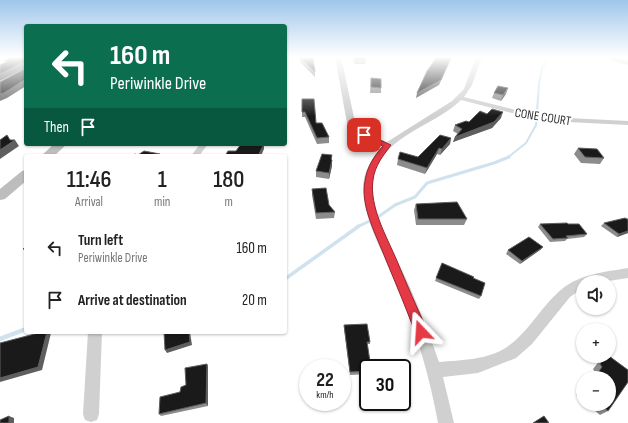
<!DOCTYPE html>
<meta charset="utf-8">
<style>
body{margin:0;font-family:"Sofia Sans Condensed",sans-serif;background:#f2f2f2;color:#222;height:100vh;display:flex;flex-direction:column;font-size:15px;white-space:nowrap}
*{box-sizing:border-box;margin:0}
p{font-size:13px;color:#767676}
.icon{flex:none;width:22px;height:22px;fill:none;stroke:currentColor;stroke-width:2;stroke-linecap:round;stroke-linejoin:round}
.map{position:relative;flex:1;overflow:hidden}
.drawer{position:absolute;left:24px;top:154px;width:263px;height:180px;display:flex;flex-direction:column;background:#fff;border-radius:4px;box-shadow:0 1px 3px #0004}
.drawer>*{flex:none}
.top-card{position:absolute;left:24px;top:24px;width:263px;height:122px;border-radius:4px;box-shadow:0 1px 3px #0004;background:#0b6e4f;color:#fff;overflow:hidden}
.controls{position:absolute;left:576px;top:275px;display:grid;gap:8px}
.controls a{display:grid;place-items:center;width:40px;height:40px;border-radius:50%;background:#fff;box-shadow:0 1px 3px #0004;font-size:20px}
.speed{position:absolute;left:299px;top:359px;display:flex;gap:8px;font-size:20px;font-weight:700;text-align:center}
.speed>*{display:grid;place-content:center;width:52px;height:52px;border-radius:50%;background:#fff;box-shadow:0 1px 3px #0004;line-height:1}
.speed small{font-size:10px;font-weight:400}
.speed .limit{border:2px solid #111;border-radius:6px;background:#fff;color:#111}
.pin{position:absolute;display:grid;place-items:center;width:34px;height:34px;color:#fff;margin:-17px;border-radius:8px;box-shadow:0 2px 6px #0006}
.me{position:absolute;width:44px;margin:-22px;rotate:340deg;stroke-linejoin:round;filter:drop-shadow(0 0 3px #0008)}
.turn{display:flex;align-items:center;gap:14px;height:84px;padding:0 20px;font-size:18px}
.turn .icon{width:52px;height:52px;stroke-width:2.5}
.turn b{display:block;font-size:28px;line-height:34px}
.then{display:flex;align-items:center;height:38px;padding:0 20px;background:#0003;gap:8px;font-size:15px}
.eta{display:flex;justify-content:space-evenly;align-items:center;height:68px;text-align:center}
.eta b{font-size:24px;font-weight:600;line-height:28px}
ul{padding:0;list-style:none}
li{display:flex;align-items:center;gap:12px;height:52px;padding:0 20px}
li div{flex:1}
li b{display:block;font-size:15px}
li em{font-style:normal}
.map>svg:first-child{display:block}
</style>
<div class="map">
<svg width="628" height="423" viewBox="0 0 628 423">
<rect width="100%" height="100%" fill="#fff"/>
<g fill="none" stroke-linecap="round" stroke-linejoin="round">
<path stroke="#cfe2ee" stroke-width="2" d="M 507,158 L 526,143 L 536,125 L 539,84 L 542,68 L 550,57"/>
<path stroke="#cfe2ee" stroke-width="3" d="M 357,227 L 378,217 L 395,205 L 415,197 L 427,183 L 494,163 L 509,157"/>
<path stroke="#cfe2ee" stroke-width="3.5" d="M 285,279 L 359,226"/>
<path stroke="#cfe2ee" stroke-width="4.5" d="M 0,339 L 26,329"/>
<path fill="#d0d0d0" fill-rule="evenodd" d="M 335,57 L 341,57 L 355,122 L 367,133 L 387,142 L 452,101 L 464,89 L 476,57 L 482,57 L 472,85 L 464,97 L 532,114 L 568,118 L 628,121 L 628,125 L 568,122 L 532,118 L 461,100 C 437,123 403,130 382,157 C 355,191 395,253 409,285 C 420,310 430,336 439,362 C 461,360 488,360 507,347 C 529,332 541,306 562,289 C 580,274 605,272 628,268 L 628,278 L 602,282 L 583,282 L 583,288 L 570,297 L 532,344 L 516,358 L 478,373 L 443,377 L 454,423 L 438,423 C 430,378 417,334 400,292 C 387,260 366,227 363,192 C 362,173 371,159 383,146 L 361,137 L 347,123 Z
M 200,144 L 208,144 L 199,156 L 191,156 Z
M 88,332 L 102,332 L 99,414 L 97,420 L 91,422 L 85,420 L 83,414 Z"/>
<path fill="#bdbdbd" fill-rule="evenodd" d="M 601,57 L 614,57 L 628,61 L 628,65 Z
M 54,144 L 67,144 L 54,156 L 41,156 Z
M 26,170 L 26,181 L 5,199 L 0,200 L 0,189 L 22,171 Z"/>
</g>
<path fill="#8c8c8c" d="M 300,57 L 315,72 L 315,77 L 300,62 Z
M 352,57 L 364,57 L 366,59 L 365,64 L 355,64 Z
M 371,78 L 381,88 L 381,93 L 370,93 Z
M 494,93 L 506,94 L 501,101 L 492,98 Z
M 302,99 L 316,123 L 329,137 L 329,143 L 317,144 L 305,117 L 302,117 Z
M 501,118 L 492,128 L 453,142 L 455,137 L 458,134 L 453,131 L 455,125 Z
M 451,138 L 450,144 L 440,155 L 437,154 L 425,174 L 397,165 L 398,159 L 418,157 Z
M 578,148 L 604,158 L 600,164 L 581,163 L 574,154 Z
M 332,155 L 332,166 L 329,179 L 316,177 L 316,171 Z
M 312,189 L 335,212 L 334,218 L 316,219 L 312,195 Z
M 416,204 L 467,219 L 464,225 L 416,225 L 414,210 Z
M 604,223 L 628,233 L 617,237 L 601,226 Z
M 540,224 L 568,224 L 587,234 L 584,237 L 567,239 L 565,241 L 550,242 L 538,227 Z
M 543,247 L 540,250 L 520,264 L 506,254 L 508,250 Z
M 442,263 L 473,278 L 481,296 L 479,299 L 435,281 Z
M 344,325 L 370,342 L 370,344 L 367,344 L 368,374 L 350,375 L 344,328 Z
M 605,356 L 609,356 L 628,370 L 628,382 L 608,411 L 600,415 L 587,404 L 609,404 L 609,378 L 590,378 L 595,372 L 593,369 L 600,360 Z
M 208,366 L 208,406 L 161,416 L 159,414 L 180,392 L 186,385 Z
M 583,387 L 583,401 L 576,395 Z"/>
<path fill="#5f5f5f" d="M 451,58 L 449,63 L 439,85 L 416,98 L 417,93 Z
M 22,63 L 25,68 L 0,81 L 0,74 Z
M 26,79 L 26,86 L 7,98 L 0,101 L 0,94 Z
M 508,88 L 506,94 L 501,101 L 503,95 Z
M 503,112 L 501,118 L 492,128 L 453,142 L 455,137 Z
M 451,138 L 450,144 L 440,155 L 442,149 Z
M 15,140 L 19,146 L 0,159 L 0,150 Z
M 264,144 L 264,149 L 261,156 L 258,156 Z
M 439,148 L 437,154 L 425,174 L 427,168 Z
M 332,160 L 332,166 L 329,179 L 329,173 Z
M 628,231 L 628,233 L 617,237 L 619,234 Z
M 543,247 L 540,250 L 520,264 L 522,261 Z
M 47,332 L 49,332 L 51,333 L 42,370 L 0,382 L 0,378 Z
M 189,332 L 190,332 L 192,345 L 167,353 L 165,350 Z
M 207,364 L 208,366 L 208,406 L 206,403 Z
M 9,416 L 14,418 L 14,423 L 9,423 Z"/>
<path fill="#1a1a1a" stroke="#5f5f5f" d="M 12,57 L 26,57 L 26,79 L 4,93 L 0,94 L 0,82 L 24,69 L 24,63 L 22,63 L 0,74 L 0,65 L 8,61 L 4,61 Z
M 300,57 L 312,57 L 313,58 L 315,72 Z
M 355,57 L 364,57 L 366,59 L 356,60 Z
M 437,57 L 451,58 L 441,80 L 417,93 L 427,71 Z
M 371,78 L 381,79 L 381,88 L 371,87 Z
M 498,86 L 508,88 L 503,95 L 494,93 Z
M 302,99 L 314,99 L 316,123 L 322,123 L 329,137 L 317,138 L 305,112 L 302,112 Z
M 492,109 L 503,112 L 494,122 L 455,137 L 462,129 L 455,125 L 466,121 L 469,122 L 480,111 L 487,114 Z
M 7,135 L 10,140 L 15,140 L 0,150 L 0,140 Z
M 440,135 L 451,138 L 442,149 L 439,148 L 427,168 L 398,159 L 400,152 L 418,157 Z
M 241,144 L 264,144 L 258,156 L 225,156 L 228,151 L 236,151 Z
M 578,148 L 597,149 L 604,158 L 585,157 Z
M 144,151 L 160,154 L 158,156 L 132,156 L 135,154 L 138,155 Z
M 322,154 L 332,155 L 331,159 L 332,160 L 329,173 L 316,171 Z
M 326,188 L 329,205 L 335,212 L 316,213 L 312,189 Z
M 457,202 L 467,219 L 418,219 L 416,204 Z
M 625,218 L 627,219 L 628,219 L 628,231 L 619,234 L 604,223 Z
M 567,223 L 568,224 L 579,224 L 587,234 L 566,236 L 568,238 L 553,239 L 540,224 Z
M 529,237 L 543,247 L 522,261 L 508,250 Z
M 26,246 L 26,250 L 23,249 Z
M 442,263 L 474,277 L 473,278 L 485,283 L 481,296 L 436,278 Z
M 367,324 L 370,342 L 367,342 L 371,368 L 368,368 L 368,371 L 350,372 L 344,325 Z
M 42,332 L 47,332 L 38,367 L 0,378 L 0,343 Z
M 164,332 L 189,332 L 190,342 L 165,350 Z
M 606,356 L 609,356 L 628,370 L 628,382 L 608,411 L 600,404 L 609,404 L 609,378 L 594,378 L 602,367 L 600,364 Z
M 207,364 L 206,403 L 159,414 L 160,397 L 180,392 L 181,387 L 186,385 L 185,368 Z
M 9,416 L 9,423 L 0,423 L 0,420 Z
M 544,416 L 549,423 L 533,423 Z"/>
<linearGradient id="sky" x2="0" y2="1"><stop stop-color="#9ec6ea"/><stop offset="0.49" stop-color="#fff"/><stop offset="1" stop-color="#fff" stop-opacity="0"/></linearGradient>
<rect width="628" height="116" fill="url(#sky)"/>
<path fill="#e63946" stroke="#96252e" d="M 364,133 L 391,145 C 383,156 375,165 373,180 C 369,207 387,237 397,261 C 407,285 417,308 428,332 L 426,336 L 421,337 L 417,336 L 415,332 C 406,308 396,284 386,260 C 377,236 360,207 365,181 C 367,167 374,156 383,146 L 361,137 L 361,134 Z"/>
<g text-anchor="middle" stroke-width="4" stroke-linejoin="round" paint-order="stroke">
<g font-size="13" fill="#333" stroke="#fff">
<text transform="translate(543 116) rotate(9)" y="5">CONE COURT</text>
</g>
</g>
</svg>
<div class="controls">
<a><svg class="icon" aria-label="sound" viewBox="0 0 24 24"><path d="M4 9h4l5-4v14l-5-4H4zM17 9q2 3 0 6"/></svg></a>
<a>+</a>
<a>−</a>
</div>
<div class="speed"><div>22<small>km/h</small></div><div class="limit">30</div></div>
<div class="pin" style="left:364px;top:135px;background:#d93025"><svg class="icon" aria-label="arrive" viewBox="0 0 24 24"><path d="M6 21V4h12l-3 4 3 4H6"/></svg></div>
<svg class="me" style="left:421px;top:332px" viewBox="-20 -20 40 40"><path d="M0-17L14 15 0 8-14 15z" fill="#e63946" stroke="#fff" stroke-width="4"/></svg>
<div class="top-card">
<div class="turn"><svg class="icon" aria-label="left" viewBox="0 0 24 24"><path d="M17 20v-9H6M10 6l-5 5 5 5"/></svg><div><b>160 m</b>Periwinkle Drive</div></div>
<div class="then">Then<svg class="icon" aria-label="arrive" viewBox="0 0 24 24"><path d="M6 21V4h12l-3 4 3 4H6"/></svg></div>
</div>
<section class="drawer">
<div class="eta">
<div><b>11:46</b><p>Arrival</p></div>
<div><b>1</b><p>min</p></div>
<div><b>180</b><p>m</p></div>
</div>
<ul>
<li><svg class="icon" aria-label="left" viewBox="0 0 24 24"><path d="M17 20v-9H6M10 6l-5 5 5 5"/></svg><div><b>Turn left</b><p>Periwinkle Drive</p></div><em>160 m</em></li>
<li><svg class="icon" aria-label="arrive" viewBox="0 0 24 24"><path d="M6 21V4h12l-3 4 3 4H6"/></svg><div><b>Arrive at destination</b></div><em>20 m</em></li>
</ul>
</section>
</div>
